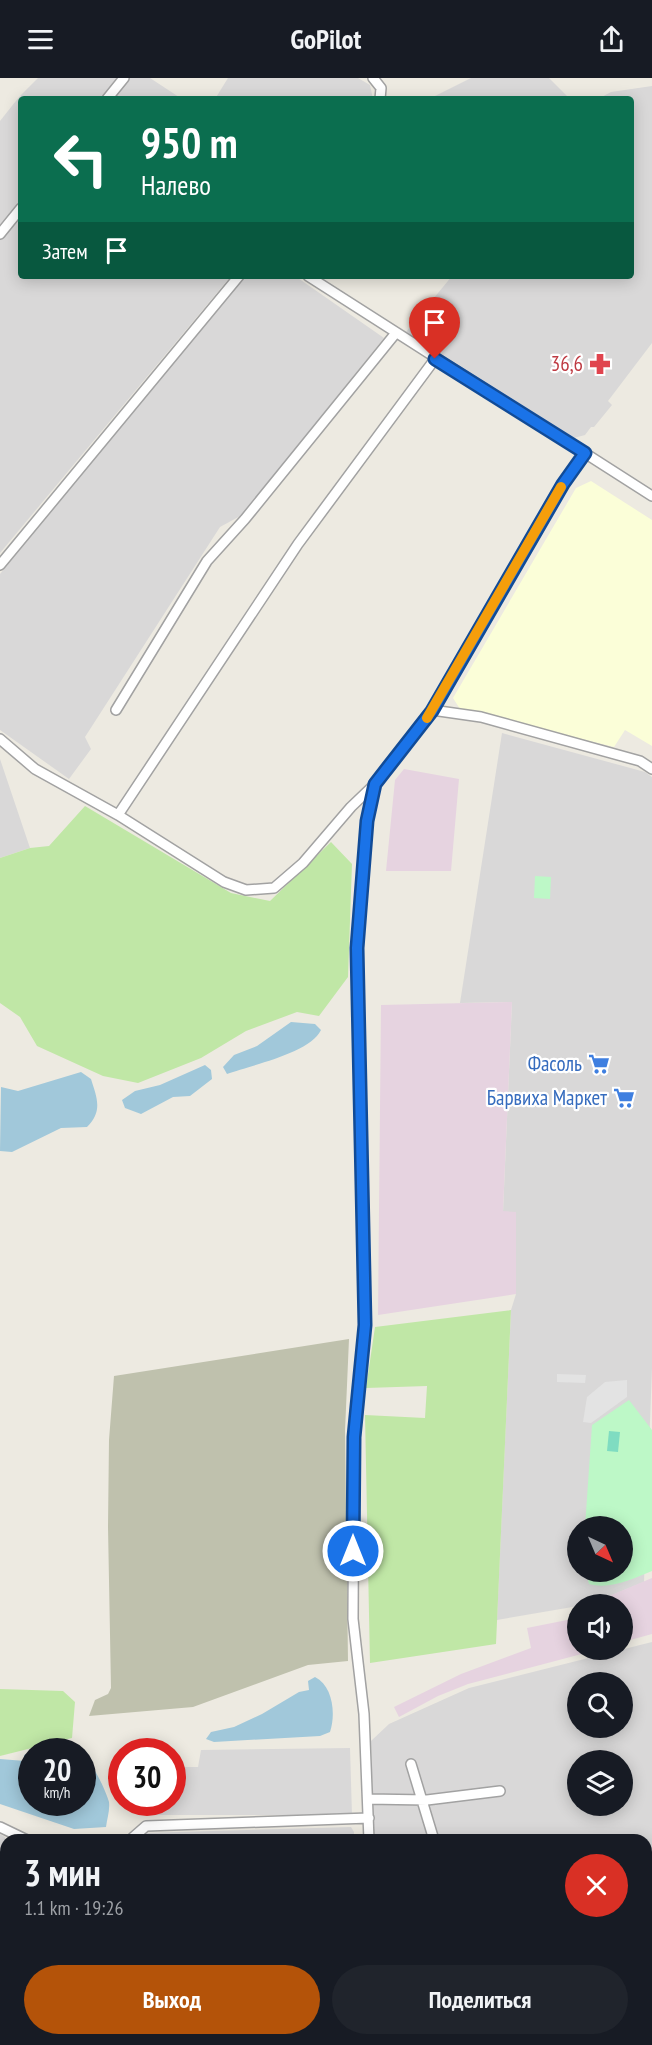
<!DOCTYPE html>
<html lang="ru">
<meta charset="utf-8">
<style>
body{margin:0;font-family:"PT Sans Narrow",sans-serif;background:#20242c;color:#f1f3f6;height:100vh;display:flex;flex-direction:column;font-size:22px;white-space:nowrap}
*{box-sizing:border-box;margin:0}
p{font-size:20px;color:#9ea1a6}
.icon{flex:none;width:33px;height:33px;fill:none;stroke:currentColor;stroke-width:2;stroke-linecap:round;stroke-linejoin:round}
.map{position:relative;flex:1;overflow:hidden}
.panel{position:absolute;left:0px;top:1756px;width:652px;height:212px;display:flex;flex-direction:column;background:#171b24;border-radius:18px 18px 0 0;box-shadow:0 3px 15px #0003}
.panel>*{flex:none}
.top-card{position:absolute;left:18px;top:18px;width:616px;height:183px;border-radius:6px;box-shadow:0 3px 15px #0003;background:#0b6e4f;color:#fff;overflow:hidden}
.needle{width:39px;rotate:136deg}
.fabs{position:absolute;left:567px;top:1438px;display:grid;gap:12px}
.fabs a{display:grid;place-items:center;width:66px;height:66px;border-radius:50%;background:#171b24;box-shadow:0 3px 15px #0003;font-size:30px}
.speed{position:absolute;left:18px;top:1660px;display:flex;gap:12px;font-size:30px;font-weight:700;text-align:center}
.speed>*{display:grid;place-content:center;width:78px;height:78px;border-radius:50%;background:#171b24;box-shadow:0 3px 15px #0003;line-height:1}
.speed small{font-size:15px;font-weight:400}
.speed .limit{border:9px solid #d22;background:#fff;color:#111}
.pin{position:absolute;display:grid;place-items:center;width:51px;height:51px;color:#fff;margin:-62px -26px;border-radius:50% 50% 50% 0;rotate:-45deg;box-shadow:0 0 6px #0007}
.pin .icon{rotate:45deg}
.me{position:absolute;width:66px;margin:-33px;rotate:0deg;stroke-linejoin:round;filter:drop-shadow(0 0 4px #0008)}
.turn{display:flex;align-items:center;gap:21px;height:126px;padding:0 24px;font-size:27px}
.turn .icon{width:78px;height:78px;stroke-width:2.5}
.turn b{display:block;font-size:42px;line-height:51px}
.then{display:flex;align-items:center;height:57px;padding:0 24px;background:#0003;gap:12px;font-size:22px}
.round{display:grid;place-items:center;flex:none;width:63px;height:63px;border-radius:32px;background:#20242c}
.overview{display:flex;align-items:center;justify-content:space-between;height:102px;padding:0 24px}
h1{font-size:36px;font-weight:700;line-height:45px}
.action{display:flex;gap:12px;margin-top:auto;padding:12px 24px}
.action a{flex:1;height:69px;border-radius:36px;background:#b45309;color:#fff;font-size:24px;font-weight:700;line-height:69px;text-align:center}
.action a+a{background:#20242c;color:#f1f3f6}
header{display:flex;justify-content:space-between;align-items:center;height:78px;padding:0 24px;background:#171b24;font-size:27px;font-weight:700}
.map>svg:first-child{display:block}
</style>
<header><svg class="icon" aria-label="menu" viewBox="0 0 24 24"><path d="M4 6h16M4 12h16M4 18h16"/></svg>GoPilot<svg class="icon" aria-label="share" viewBox="0 0 24 24"><path d="M12 15V3M7 8l5-5 5 5M5 13v7h14v-7"/></svg></header>
<div class="map">
<svg width="652" height="1967" viewBox="0 0 652 1967">
<rect width="100%" height="100%" fill="#edeae1"/>
<path fill="#d9d8d8" fill-rule="evenodd" d="M 38,0 L 150,0 L 182,21 L 21,21 L 21,198 L 231,198 L 0,475 L 0,43 L 19,19 Z
M 228,0 L 358,0 L 370,7 L 373,21 L 215,21 Z
M 471,0 L 549,0 L 570,21 L 429,21 Z
M 652,8 L 652,265 L 608,323 L 612,327 L 594,349 L 591,349 L 585,357 L 570,361 L 406,254 L 452,198 L 632,198 L 632,21 L 598,21 L 611,14 Z
M 244,198 L 295,198 L 384,260 L 242,437 L 220,449 L 85,659 L 91,671 L 69,701 L 0,652 L 0,496 Z
M 502,655 L 645,694 L 652,699 L 652,1290 L 644,1504 L 590,1526 L 497,1542 L 511,1232 L 516,1216 L 516,1135 L 503,1134 L 512,924 L 460,925 ZM 578,1449 L 622,1449 L 622,1494 L 578,1494 Z
M 0,681 L 30,770 L 0,780 Z
M 652,1564 L 652,1825 L 647,1825 L 646,1762 L 374,1762 L 371,1663 L 389,1646 L 469,1610 ZM 578,1605 L 622,1605 L 622,1650 L 578,1650 ZM 578,1683 L 622,1683 L 622,1728 L 578,1728 Z
M 350,1670 L 352,1737 L 144,1737 L 126,1731 L 125,1725 L 172,1725 L 173,1689 L 198,1689 L 201,1672 Z
M 351,1749 L 354,1754 L 354,1762 L 135,1762 L 144,1755 Z
M 0,1756 L 5,1759 L 6,1764 L 6,1933 L 0,1933 Z
M 647,1837 L 652,1838 L 652,1877 L 647,1884 Z
M 652,1904 L 652,1967 L 606,1967 L 610,1962 L 646,1962 L 647,1911 Z
M 0,1951 L 6,1952 L 6,1962 L 400,1962 L 400,1967 L 0,1967 Z
M 431,1962 L 589,1962 L 585,1967 L 432,1967 Z"/>
<path fill="#e6d3e0" d="M 404,691 L 459,701 L 451,793 L 386,793 L 395,702 Z
M 512,924 L 503,1133 L 516,1134 L 516,1216 L 378,1237 L 381,927 Z
M 652,1500 L 652,1556 L 623,1564 L 622,1527 L 590,1526 Z
M 577,1540 L 578,1572 L 593,1573 L 468,1606 L 438,1618 L 399,1639 L 394,1629 L 461,1596 L 531,1570 L 527,1550 Z"/>
<path fill="#fbfed8" d="M 591,403 L 652,442 L 652,668 L 625,652 L 614,669 L 460,631 L 453,620 L 576,410 Z"/>
<path fill="#bfc1ad" d="M 349,1261 L 345,1353 L 348,1583 L 308,1587 L 193,1629 L 89,1638 L 95,1622 L 108,1616 L 111,1610 L 108,1449 L 109,1362 L 114,1298 Z"/>
<path fill="#c0e7a6" d="M 85,728 L 231,815 L 270,823 L 331,764 L 352,786 L 348,899 L 319,938 L 297,934 L 246,953 L 201,980 L 138,1005 L 103,998 L 37,968 L 20,939 L 0,925 L 0,780 L 30,770 L 49,768 Z
M 511,1232 L 496,1566 L 370,1585 L 365,1337 L 425,1340 L 427,1308 L 366,1310 L 375,1249 Z
M 0,1611 L 63,1613 L 75,1624 L 72,1660 L 0,1678 Z"/>
<path fill="#bdf8c7" d="M 535,798 L 551,799 L 550,821 L 534,820 Z
M 629,1322 L 652,1352 L 652,1493 C 632,1501 610,1512 589,1506 L 586,1494 L 622,1494 L 622,1449 L 585,1449 L 592,1347 Z"/>
<path fill="#7fdcc1" d="M 609,1353 L 620,1354 L 618,1374 L 607,1373 Z"/>
<path fill="#e3e3e3" d="M 557,1296 L 586,1297 L 585,1305 L 557,1304 Z
M 627,1302 L 627,1319 L 591,1345 L 583,1344 L 587,1319 L 605,1304 Z"/>
<path fill="#a1c8da" d="M 291,944 L 315,946 L 321,952 C 310,975 252,987 227,996 L 223,989 L 234,977 L 257,968 Z
M 205,987 L 211,992 L 212,1001 L 190,1018 L 173,1019 L 141,1036 L 125,1030 L 122,1022 L 135,1013 L 160,1007 Z
M 81,994 L 91,1001 C 97,1020 103,1033 87,1049 L 61,1050 L 12,1074 L 0,1073 L 1,1009 L 18,1013 Z
M 315,1599 C 333,1608 336,1636 330,1654 L 320,1658 L 214,1664 L 206,1661 L 211,1654 L 234,1649 L 262,1636 L 299,1614 L 309,1612 L 308,1603 Z
M 61,1664 L 76,1674 L 45,1674 Z
M 27,1676 L 31,1679 L 32,1725 L 82,1725 L 83,1678 C 93,1685 106,1713 109,1724 C 110,1732 107,1741 106,1749 L 74,1751 L 0,1726 L 0,1681 L 25,1683 L 24,1677 Z"/>
<g fill="none" stroke-linecap="round" stroke-linejoin="round">
<defs>
<path id="minor" d="M 373,0 L 381,10 L 380,21
M 107,21 L 124,0
M 0,156 L 21,130
M 308,198 L 652,418
M 0,487 L 239,198
M 116,632 L 207,483 L 245,441 L 395,256
M 432,632 L 481,639 L 640,683 L 652,691
M 0,661 L 35,691 L 118,737 L 224,804 L 246,812 L 274,810 L 303,785 L 351,729 L 375,706 L 432,632 L 563,406 L 585,375
M 118,737 L 298,466 L 435,281
M 411,1686 L 434,1762
M 368,1721 L 427,1722 L 500,1713
M 0,1749 L 27,1762
M 130,1762 L 146,1748 L 369,1740
M 369,1762 L 364,1636 L 353,1541 L 354,1359 L 365,1247 L 357,870 L 367,743 L 375,706
M 0,1779 L 6,1779
M 646,1830 L 652,1830
M 646,1896 L 652,1889
M 0,1939 L 6,1940
M 407,1962 L 410,1967
M 595,1967 L 599,1962"/>
</defs>
<use href="#minor" stroke="#a2a2a2" stroke-width="12"/>
<use href="#minor" stroke="#fff" stroke-width="9"/>
</g>
<g fill="none" stroke-linecap="round" stroke-linejoin="round">
<defs>
<path id="route" d="M 353,1473 L 354,1359 L 365,1247 L 357,870 L 367,743 L 375,706 L 432,633 L 563,406 L 585,375 L 435,281"/>
</defs>
<use href="#route" stroke="#114b97" stroke-width="15"/>
<use href="#route" stroke="#1a73e8" stroke-width="10"/>
<path stroke="#f59e0b" stroke-width="10" d="M 427,640 L 561,409"/>
</g>
<defs>
<symbol id="pharmacy-bare" viewBox="-9 -9 18 18"><path d="M-2-6h4v4h4v4h-4v4h-4v-4h-4v-4h4Z" fill="#e0444e" stroke="#fff" stroke-width="2.5" paint-order="stroke"/></symbol>
<symbol id="supermarket-bare" viewBox="-9 -9 18 18"><path d="M-6-5.5h2.5l.6 2H6L4.5 2H-2.5L-4.4-4H-6ZM-1.5 3.2a1.3 1.3 0 1 0 .1 0ZM3 3.2a1.3 1.3 0 1 0 .1 0Z" fill="#3f7fe0" stroke="#fff" stroke-width="2.5" paint-order="stroke"/></symbol>
</defs>
<g fill-rule="evenodd">
<use href="#pharmacy-bare" x="585" y="271" width="30" height="30"/>
<use href="#supermarket-bare" x="584" y="971" width="30" height="30"/>
<use href="#supermarket-bare" x="609" y="1005" width="30" height="30"/>
</g>
<g text-anchor="middle" stroke-width="4.5" stroke-linejoin="round" paint-order="stroke">
<g font-size="21" fill="#be3a42" stroke="#fff" text-anchor="end">
<text x="583" y="293">36,6</text>
</g>
<g font-size="21" fill="#366cbe" stroke="#fff" text-anchor="end">
<text x="582" y="993">Фасоль</text>
<text x="607" y="1027">Барвиха Маркет</text>
</g>
</g>
</svg>
<div class="fabs">
<a><svg class="needle" viewBox="-14 -14 28 28"><path d="M0-13l5 13h-10z" fill="#e53935"/><path d="M0 13l5-13h-10z" fill="#9ea1a6"/></svg></a>
<a><svg class="icon" aria-label="sound" viewBox="0 0 24 24"><path d="M4 9h4l5-4v14l-5-4H4zM17 9q2 3 0 6"/></svg></a>
<a><svg class="icon" aria-label="search" viewBox="0 0 24 24"><circle cx="10" cy="10" r="6"/><path d="M15 15l6 6"/></svg></a>
<a><svg class="icon" aria-label="layers" viewBox="0 0 24 24"><path d="M12 4l9 5-9 5-9-5zM3 14l9 5 9-5"/></svg></a>
</div>
<div class="speed"><div>20<small>km/h</small></div><div class="limit">30</div></div>
<div class="pin" style="left:435px;top:281px;background:#d93025"><svg class="icon" aria-label="arrive" viewBox="0 0 24 24"><path d="M6 21V4h12l-3 4 3 4H6"/></svg></div>
<svg class="me" style="left:353px;top:1473px" viewBox="-20 -20 40 40"><circle r="17" fill="#1a73e8" stroke="#fff" stroke-width="3"/><path d="M0-11L8 9 0 5-8 9z" fill="#fff"/></svg>
<div class="top-card">
<div class="turn"><svg class="icon" aria-label="left" viewBox="0 0 24 24"><path d="M17 20v-9H6M10 6l-5 5 5 5"/></svg><div><b>950 m</b>Налево</div></div>
<div class="then">Затем<svg class="icon" aria-label="arrive" viewBox="0 0 24 24"><path d="M6 21V4h12l-3 4 3 4H6"/></svg></div>
</div>
<section class="panel">
<div class="overview"><div><h1>3 мин</h1><p>1.1 km · 19:26</p></div><a class="round" style="background:#d93025;color:#fff"><svg class="icon" aria-label="close" viewBox="0 0 24 24"><path d="M6 6l12 12M18 6L6 18"/></svg></a></div>
<div class="action"><a>Выход</a><a>Поделиться</a></div>
</section>
</div>
